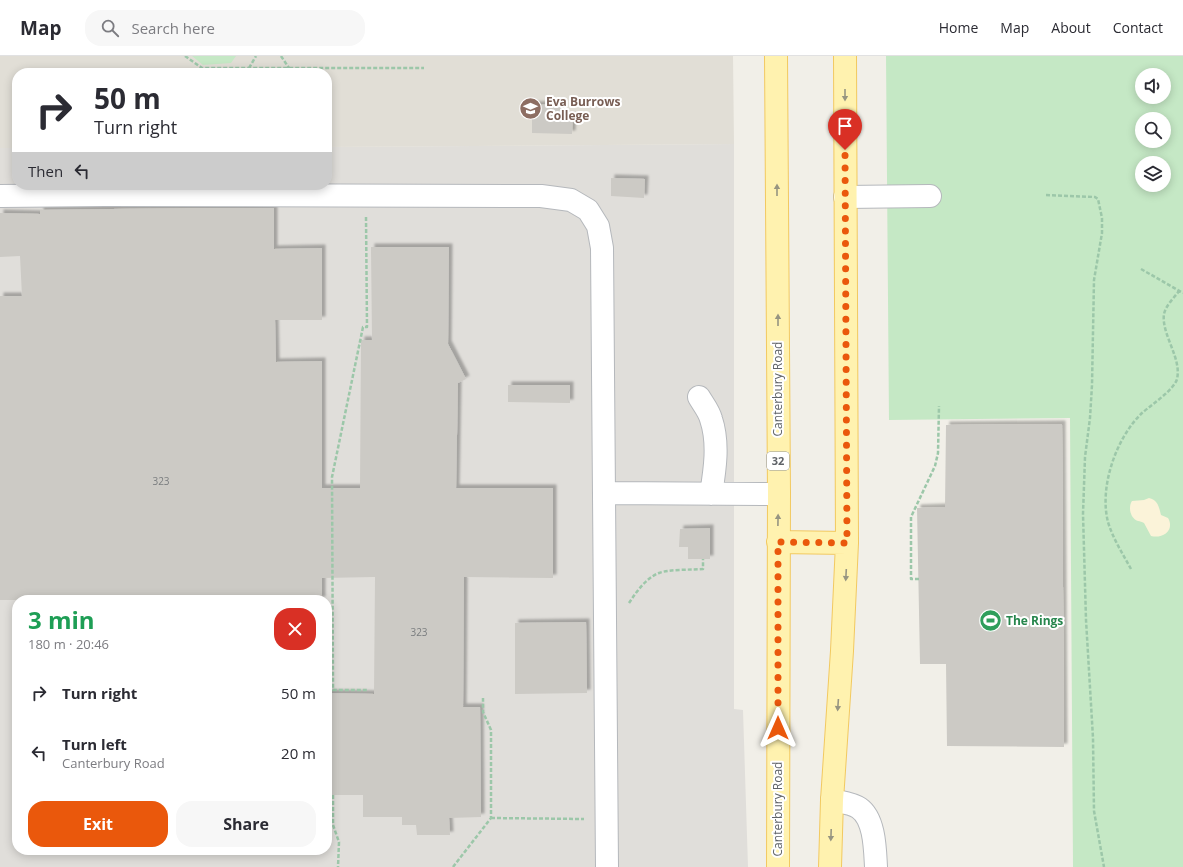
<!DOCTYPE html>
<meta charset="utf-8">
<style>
body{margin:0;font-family:"Open Sans",sans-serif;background:#f7f7f7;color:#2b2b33;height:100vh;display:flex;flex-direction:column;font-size:15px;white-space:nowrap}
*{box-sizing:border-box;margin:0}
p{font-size:13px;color:#7c7c81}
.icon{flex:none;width:22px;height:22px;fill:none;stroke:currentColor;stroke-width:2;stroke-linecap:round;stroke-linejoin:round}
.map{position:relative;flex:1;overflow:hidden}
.side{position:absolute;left:12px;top:539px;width:320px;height:260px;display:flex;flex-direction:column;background:#fff;border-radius:16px;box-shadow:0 2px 10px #0003}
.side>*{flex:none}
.hud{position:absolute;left:12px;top:12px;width:320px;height:122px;border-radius:16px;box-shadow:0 2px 10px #0003;background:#fff;color:#2b2b33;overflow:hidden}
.fabs{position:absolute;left:1135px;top:12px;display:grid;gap:8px}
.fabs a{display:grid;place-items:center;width:36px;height:36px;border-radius:50%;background:#fff;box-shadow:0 2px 10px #0003;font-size:20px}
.pin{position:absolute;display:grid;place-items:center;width:34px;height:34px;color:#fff;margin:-41px -17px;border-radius:50% 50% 50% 0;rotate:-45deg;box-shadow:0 0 4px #0007}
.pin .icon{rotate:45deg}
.me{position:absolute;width:44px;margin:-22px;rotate:0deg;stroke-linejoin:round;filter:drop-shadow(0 0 3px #0008)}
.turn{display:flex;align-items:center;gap:14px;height:84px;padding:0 16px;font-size:18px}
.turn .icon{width:52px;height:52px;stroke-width:2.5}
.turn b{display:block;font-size:28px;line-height:34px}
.then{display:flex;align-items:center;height:38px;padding:0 16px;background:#0003;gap:8px;font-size:15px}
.round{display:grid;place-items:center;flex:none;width:42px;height:42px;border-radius:16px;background:#f7f7f7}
.summary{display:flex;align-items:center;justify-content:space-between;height:68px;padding:0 16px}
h1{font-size:24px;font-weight:700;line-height:30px;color:#1e9e55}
.primary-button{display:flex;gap:8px;margin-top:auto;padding:8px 16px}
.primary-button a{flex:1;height:46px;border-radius:16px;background:#ea580c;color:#fff;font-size:16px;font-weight:700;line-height:46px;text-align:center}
.primary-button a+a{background:#f7f7f7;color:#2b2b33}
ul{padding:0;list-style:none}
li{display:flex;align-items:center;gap:12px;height:60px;padding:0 16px}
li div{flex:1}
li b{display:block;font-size:15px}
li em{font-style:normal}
header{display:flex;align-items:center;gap:24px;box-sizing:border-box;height:56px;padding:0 20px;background:#fff;border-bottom:1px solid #e1e1e2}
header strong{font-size:19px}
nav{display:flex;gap:22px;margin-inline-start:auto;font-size:14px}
.search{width:280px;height:36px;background:#f7f7f7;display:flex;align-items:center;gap:10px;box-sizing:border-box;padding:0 14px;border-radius:16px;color:#7c7c81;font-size:15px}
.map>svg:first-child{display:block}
</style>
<header>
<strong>Map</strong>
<div class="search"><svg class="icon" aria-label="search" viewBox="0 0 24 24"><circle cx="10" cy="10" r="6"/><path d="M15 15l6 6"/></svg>Search here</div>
<nav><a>Home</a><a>Map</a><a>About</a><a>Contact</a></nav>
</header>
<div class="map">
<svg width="1183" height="811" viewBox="0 0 1183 811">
<defs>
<filter id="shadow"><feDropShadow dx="3.5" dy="-3.5" stdDeviation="1" flood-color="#0004"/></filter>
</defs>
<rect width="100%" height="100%" fill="#f1efe8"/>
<path fill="#e0deda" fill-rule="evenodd" d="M 734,88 L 734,653 L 743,654 L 748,811 L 0,811 L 0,92 L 17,92 L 17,129 L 327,129 L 327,91 ZM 17,544 L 327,544 L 327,794 L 17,794 Z"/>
<path fill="#e1ded6" d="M 0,0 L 733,0 L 734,88 L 327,91 L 327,17 L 17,17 L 17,92 L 0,92 Z"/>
<path fill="#c5e8c5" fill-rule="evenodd" d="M 192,0 L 236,0 L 231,7 L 203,9 Z
M 886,0 L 1183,0 L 1183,811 L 1073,811 L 1070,362 L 889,364 ZM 1142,19 L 1164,19 L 1164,41 L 1142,41 ZM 1142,63 L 1164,63 L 1164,85 L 1142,85 ZM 1142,107 L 1164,107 L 1164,129 L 1142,129 Z"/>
<path fill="#fbf3d9" d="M 1149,442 C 1158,444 1159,451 1161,459 L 1168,462 C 1175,474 1163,483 1151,480 L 1144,467 C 1142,466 1140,465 1138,465 C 1130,462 1128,451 1132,445 L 1144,444 Z"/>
<path fill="#cccac5" filter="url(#shadow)" d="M 560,48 L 561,60 L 573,60 L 572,78 L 532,77 L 532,49 Z
M 611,122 L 645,123 L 644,142 L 611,140 Z
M 187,152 L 274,152 L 274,193 L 322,192 L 322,264 L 275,264 L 276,306 L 322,305 L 322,432 L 360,432 L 361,284 L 372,284 L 371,191 L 449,191 L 448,288 L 466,323 L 458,327 L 456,432 L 553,432 L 553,522 L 464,521 L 463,651 L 480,651 L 481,761 L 449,762 L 450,779 L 417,779 L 416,769 L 402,769 L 402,761 L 363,761 L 363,739 L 327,739 L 327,637 L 374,638 L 375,521 L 322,522 L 322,544 L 0,544 L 0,240 L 22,240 L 20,200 L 0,201 L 0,157 L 40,158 L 40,154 Z
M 508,329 L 570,329 L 570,347 L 508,346 Z
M 1062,368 L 1064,691 L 947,690 L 946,608 L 920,608 L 917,452 L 945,451 L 946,369 Z
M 710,472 L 710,503 L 688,503 L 688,491 L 679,491 L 680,473 Z
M 586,566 L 587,637 L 515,638 L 515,567 Z"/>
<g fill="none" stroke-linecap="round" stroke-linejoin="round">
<defs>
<path id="minor" d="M 0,140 L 105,139 L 541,140 L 571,144 L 588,154 L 598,170 L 602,192 L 607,811
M 845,141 L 930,140
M 699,341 C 703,348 709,355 711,363 C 719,387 715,413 711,438
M 605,437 L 779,438
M 832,744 C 840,746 852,747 859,752 C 875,763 875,794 876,811"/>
<path id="major" d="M 776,0 L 779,438 L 778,811
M 778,486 L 847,487
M 830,811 L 832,744 L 842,595 L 847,487 L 845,0"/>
</defs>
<use href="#minor" stroke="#b5b8bc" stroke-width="24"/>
<use href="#major" stroke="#f2c960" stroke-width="24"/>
<path stroke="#9cc7a9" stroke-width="2.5" stroke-dasharray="4 2" stroke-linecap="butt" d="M 185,0 L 202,12 L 424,12
M 281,0 L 289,12
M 249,12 L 256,0
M 1046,139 L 1095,141 L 1098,143 L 1102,162 L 1102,177 L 1094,224 L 1092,329 L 1090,362 L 1085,401 L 1083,458 L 1086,564 L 1093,682 L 1094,755 L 1104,811
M 366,161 L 367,271 L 363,271 L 332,421 L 333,634 L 368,634
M 1141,213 L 1183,237
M 1131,513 C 1123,498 1113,483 1108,466 C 1099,431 1116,382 1142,357 C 1151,349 1174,334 1177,323 C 1182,302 1161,278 1164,258 C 1166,249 1174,242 1179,235
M 919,523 L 911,523 L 911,461 L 935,410 L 938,397 L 939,350
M 629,547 C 637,535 646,522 659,517 C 669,513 692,514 703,513 L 703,503
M 333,739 L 333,769 L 339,786 L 338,811
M 491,762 L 584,763
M 453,811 L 491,762 L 491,674 L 483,656 L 483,642"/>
<use href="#minor" stroke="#fff" stroke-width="22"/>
<use href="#major" stroke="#fff2af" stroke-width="22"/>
</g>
<defs><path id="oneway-solid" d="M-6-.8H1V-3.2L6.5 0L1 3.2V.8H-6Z"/></defs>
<g fill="#979581">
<use href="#oneway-solid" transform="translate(845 39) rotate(90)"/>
<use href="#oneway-solid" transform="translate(777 134) rotate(-90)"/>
<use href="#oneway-solid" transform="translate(778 264) rotate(-90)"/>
<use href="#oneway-solid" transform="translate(778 464) rotate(-89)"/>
<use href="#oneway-solid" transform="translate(846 519) rotate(93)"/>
<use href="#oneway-solid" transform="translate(838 649) rotate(94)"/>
<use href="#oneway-solid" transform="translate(831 779) rotate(92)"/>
</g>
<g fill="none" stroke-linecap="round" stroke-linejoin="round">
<path stroke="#ea580c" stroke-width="7" stroke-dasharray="0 12.6" d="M 778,672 L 778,486 L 847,487 L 845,94"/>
</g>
<defs>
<symbol id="university-disc" viewBox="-11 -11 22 22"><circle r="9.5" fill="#8d6e63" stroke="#fff"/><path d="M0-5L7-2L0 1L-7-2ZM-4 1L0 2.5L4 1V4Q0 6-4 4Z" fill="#fff"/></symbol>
<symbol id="stadium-disc" viewBox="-11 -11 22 22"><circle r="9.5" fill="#2e9e5b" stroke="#fff"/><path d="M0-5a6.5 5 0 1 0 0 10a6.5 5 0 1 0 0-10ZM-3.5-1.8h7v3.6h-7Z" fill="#fff"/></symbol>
</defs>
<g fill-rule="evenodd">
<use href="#university-disc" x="518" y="40" width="25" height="25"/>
<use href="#stadium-disc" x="978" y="552" width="25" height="25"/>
</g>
<g text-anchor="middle" stroke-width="4" stroke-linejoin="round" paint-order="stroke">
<g font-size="10" fill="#7a7d7f">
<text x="161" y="429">323</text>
<text x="419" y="580">323</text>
</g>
<rect fill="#fff" stroke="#8f9295" stroke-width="1" x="767" y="396" width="22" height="18" rx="3"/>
<g font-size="11" font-weight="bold" fill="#5f6368">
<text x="778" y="409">32</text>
</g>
<g font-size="12" font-weight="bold" fill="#785e54" stroke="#fff" text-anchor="start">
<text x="546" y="50">Eva Burrows<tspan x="546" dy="14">College</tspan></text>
</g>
<g font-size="12" fill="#5f6368" stroke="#fff">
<text transform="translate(778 333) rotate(-90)" y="4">Canterbury Road</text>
<text transform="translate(778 753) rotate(-90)" y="4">Canterbury Road</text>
</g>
<g font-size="12" font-weight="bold" fill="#27864d" stroke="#fff" text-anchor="start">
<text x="1006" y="569">The Rings</text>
</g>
</g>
</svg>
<div class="fabs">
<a><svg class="icon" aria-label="sound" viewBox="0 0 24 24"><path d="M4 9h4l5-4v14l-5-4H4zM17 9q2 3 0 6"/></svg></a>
<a><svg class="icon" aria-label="search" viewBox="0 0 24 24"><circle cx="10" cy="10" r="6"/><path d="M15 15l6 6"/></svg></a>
<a><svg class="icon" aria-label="layers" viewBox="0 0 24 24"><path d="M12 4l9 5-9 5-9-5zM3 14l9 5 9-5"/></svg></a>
</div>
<div class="pin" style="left:845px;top:94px;background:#d93025"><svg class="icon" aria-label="arrive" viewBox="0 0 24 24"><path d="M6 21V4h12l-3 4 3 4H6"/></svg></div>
<svg class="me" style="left:778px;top:672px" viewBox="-20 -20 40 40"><path d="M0-17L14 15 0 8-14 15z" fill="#ea580c" stroke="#fff" stroke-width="4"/></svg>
<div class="hud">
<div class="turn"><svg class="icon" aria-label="right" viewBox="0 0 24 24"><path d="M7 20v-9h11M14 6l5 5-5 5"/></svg><div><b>50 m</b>Turn right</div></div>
<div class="then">Then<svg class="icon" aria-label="left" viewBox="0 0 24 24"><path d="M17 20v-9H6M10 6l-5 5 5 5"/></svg></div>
</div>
<section class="side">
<div class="summary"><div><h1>3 min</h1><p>180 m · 20:46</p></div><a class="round" style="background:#d93025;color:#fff"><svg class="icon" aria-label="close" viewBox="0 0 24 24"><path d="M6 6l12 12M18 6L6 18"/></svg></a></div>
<ul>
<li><svg class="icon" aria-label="right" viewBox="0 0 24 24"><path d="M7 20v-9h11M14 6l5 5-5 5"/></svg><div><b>Turn right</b></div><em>50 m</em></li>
<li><svg class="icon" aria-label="left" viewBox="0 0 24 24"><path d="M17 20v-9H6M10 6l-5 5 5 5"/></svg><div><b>Turn left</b><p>Canterbury Road</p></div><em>20 m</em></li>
</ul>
<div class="primary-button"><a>Exit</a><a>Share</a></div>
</section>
</div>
